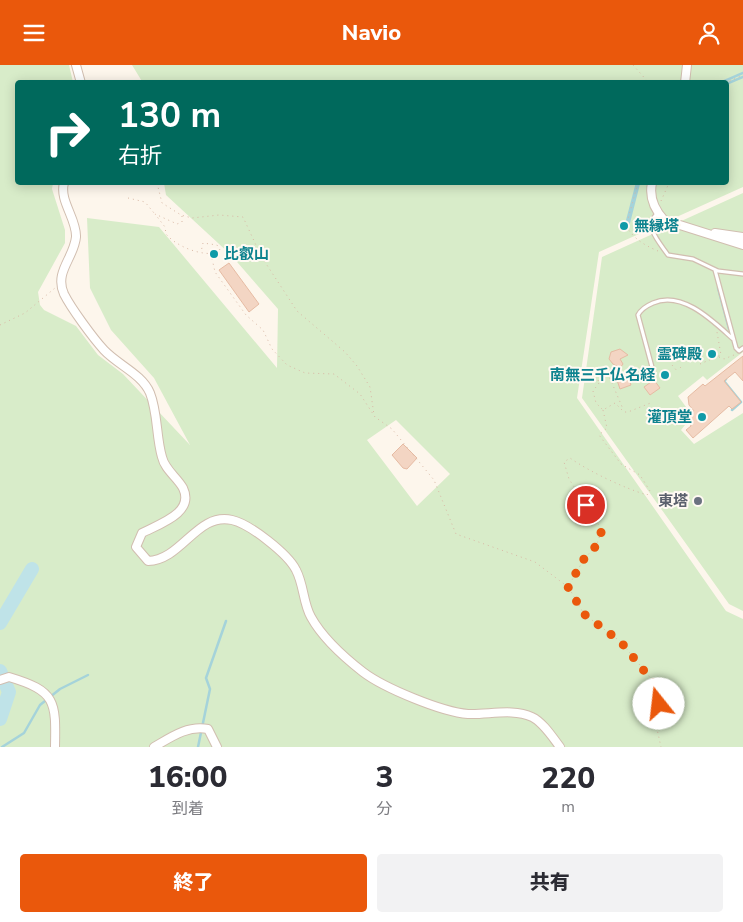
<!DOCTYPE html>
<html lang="ja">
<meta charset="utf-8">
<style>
body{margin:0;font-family:"Nunito Sans","Noto Sans JP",sans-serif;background:#f2f2f3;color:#2b2b33;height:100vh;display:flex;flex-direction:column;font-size:19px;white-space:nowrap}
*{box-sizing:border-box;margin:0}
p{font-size:16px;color:#7c7c81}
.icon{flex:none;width:28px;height:28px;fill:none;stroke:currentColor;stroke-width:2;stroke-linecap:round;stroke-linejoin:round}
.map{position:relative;height:682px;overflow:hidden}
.sheet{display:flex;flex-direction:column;background:#fff;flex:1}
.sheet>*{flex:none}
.hud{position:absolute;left:15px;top:15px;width:714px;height:105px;border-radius:5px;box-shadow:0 2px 12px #0003;background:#00695c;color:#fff;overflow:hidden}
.pin{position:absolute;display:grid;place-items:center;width:42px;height:42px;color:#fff;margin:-21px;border:2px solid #fff;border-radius:50%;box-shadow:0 1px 5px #0007}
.me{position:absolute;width:55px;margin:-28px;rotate:344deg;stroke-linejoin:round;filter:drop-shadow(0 0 4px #0008)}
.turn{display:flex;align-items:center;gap:18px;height:105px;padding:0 20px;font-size:22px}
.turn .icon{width:65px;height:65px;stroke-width:2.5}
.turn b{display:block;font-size:35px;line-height:42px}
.eta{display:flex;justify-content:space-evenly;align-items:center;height:85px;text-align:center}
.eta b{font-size:30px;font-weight:800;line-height:35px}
.button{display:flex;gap:10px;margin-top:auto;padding:10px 20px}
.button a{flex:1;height:58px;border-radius:5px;background:#ea580c;color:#fff;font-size:20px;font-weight:800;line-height:58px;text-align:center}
.button a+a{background:#f2f2f3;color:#2b2b33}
header{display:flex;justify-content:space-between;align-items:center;height:65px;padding:0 20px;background:#ea580c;color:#fff;font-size:22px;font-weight:800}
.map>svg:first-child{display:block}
</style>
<header><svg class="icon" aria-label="menu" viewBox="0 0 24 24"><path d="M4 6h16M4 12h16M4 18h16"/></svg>Navio<svg class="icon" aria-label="person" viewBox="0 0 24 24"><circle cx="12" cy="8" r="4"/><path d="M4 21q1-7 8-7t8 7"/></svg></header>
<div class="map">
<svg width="743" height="682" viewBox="0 0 743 682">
<rect width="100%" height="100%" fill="#fdf6ec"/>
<path fill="#d8ecc9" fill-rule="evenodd" d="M 0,0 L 69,0 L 73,17 L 18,18 L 18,118 L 53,118 L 52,124 L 65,165 L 65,178 L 38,227 L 40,240 L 44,245 L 76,261 L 98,290 L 123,309 L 190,380 L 154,313 L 111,265 L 90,223 L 87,153 L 159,162 L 277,303 L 278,244 L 231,190 L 166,130 L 164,118 L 726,118 L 726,18 L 143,18 L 132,0 L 743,0 L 743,122 L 599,187 L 577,333 L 726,546 L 743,554 L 743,682 L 0,682 ZM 396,355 L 450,409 L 417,441 L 367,375 Z
M 743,128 L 743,287 L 707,315 L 703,311 L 678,331 L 689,346 L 679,355 L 685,360 L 681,365 L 694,379 L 743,348 L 743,546 L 729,539 L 582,333 L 602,192 Z"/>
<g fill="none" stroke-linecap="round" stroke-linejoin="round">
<path stroke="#a5d3da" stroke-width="2.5" d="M 720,18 L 743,8
M 726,19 L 743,12
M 626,160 L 637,118
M 628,161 L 639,118
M 718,223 L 729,264
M 726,314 L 724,316 L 741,337 L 732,345
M 2,682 L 24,668 L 40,640 L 60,624 L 88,610
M 198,682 L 210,624 L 206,613 L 226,556"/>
<path stroke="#bfe3e8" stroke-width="14" d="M 0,558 L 32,504
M 0,606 L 9,627 L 0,654"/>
</g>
<path fill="#f3d5c3" stroke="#e6bba3" d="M 229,198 L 259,239 L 249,247 L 219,205 Z
M 620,284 L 628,290 L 620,294 L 623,299 L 620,303 L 613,299 L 609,294 L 611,287 Z
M 743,291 L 743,316 L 735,307 L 724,316 L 741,337 L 732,344 L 729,341 L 693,373 L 686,365 L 691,361 L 687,352 L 694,346 L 689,340 L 688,332 L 703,319 L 705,321 Z
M 627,309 L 631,320 L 620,324 L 616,312 Z
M 654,315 L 660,323 L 650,330 L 644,322 Z
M 403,379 L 417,393 L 407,404 L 403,403 L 392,390 Z"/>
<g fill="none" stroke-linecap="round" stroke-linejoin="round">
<defs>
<path id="service" d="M 657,149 C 643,161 660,178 668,190 L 693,194 L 718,206 L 743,209
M 715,205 L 736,283 L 739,286 L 743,283
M 652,302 L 638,250 C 641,244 646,241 653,238 C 682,225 713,256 733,274"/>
<path id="tertiary" d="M 76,0 L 81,18
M 685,18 L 687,0
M 64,118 C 59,136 77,154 76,172 C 74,193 54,207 64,229 C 71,243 93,273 104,285 C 118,300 142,309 150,328 C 158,348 156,372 162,392 C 165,405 177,412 183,423 C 195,448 159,459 142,468 L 136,482 L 148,496 C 182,495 197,447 232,455 C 250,459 288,489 296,505 C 304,520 303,538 311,552 C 322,572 345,593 363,607 C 384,623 442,647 468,649 C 488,650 513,643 532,652 C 543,657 553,673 560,682
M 652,118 C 649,132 654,144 664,155 L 743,180
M 715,168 L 743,172
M 0,615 L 9,612 C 56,626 56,636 55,682
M 154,682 C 171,672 188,660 208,664 L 217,682"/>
</defs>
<use href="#service" stroke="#d1beb0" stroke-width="5.5"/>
<use href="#tertiary" stroke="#d1beb0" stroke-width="10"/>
<path stroke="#d9b8a5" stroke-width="1" stroke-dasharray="1 4" stroke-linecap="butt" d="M 633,0 L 649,18
M 725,18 L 743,10
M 157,118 L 162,138 L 181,150 L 192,153 L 219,150 L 243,152 L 261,191 L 297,246 L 345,287 L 357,301 L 370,322 L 374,350
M 638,118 L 626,161 C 634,174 644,180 658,186
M 128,133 L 145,137 L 154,148
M 661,136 L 669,118
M 182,151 L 182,157 L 177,159 L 155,149 L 165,162 L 166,169 C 177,182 201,191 218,188 L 220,185 L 217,180 L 203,178 L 201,187
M 211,189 L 215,207 L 246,250 L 263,265 L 272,284 L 287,300 L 305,308 L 334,309 L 360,329 L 375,352 L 392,364 L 434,415 L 456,469 L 535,497 L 568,522 L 584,494 L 596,481 L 602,465 L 569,414 L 564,397 L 570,393 C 590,407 624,423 647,430 L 650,426 L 640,410 L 621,399 L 599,370 L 607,363 L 603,345
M 0,260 L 25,248 L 55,223
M 660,281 L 665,285 L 673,286
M 719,292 L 724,294 L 734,290
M 700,299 L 721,290 L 717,267
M 672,300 L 678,307
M 680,302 L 681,303
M 598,315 L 599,318 L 602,317 L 602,308 L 609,311 L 623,344
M 599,318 L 593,326 L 596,338 L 603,345 L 615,338 L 624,347 L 628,347 L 653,337
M 569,523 L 584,549 L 621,577 L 657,621 L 659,639 L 655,655 L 661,682"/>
<use href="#service" stroke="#fff" stroke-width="3"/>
<use href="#tertiary" stroke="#fff" stroke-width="8"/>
</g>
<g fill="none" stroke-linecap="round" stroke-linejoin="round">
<path stroke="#ea580c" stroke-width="9" stroke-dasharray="0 16.2" d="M 586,440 L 602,465 L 596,481 L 584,494 L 568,522 L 584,549 L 621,577 L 657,622 L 659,639"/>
</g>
<g fill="#0f9aa8" stroke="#fffaf3" stroke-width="2">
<circle cx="624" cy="161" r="5"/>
<circle cx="214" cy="189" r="5"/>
<circle cx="712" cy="289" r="5"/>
<circle cx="665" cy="310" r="5"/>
<circle cx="702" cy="352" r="5"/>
</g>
<circle fill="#6b7280" stroke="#fffaf3" stroke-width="2" cx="698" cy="436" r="5"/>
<g text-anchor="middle" stroke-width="4" stroke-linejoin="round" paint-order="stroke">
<g font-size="15" font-weight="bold" fill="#0d838f" stroke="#fffaf3" text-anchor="end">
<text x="634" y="166" text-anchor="start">無縁塔</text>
<text x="224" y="194" text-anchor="start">比叡山</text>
<text x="702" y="294">霊碑殿</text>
<text x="655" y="315">南無三千仏名経</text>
<text x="692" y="357">灌頂堂</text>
</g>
<g font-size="15" font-weight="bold" fill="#5b616d" stroke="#fffaf3" text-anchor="end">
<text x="688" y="441">東塔</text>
</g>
</g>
</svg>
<div class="pin" style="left:586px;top:440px;background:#d93025"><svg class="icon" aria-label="arrive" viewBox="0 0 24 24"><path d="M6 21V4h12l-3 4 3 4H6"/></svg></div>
<svg class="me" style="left:659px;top:639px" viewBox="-20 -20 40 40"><circle r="19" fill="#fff"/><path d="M0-13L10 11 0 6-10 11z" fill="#ea580c"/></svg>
<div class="hud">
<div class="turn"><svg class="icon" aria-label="right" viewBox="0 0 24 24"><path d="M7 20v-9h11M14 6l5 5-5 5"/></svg><div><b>130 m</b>右折</div></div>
</div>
</div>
<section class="sheet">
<div class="eta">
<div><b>16:00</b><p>到着</p></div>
<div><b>3</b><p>分</p></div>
<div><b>220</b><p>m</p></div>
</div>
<div class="button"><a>終了</a><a>共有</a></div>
</section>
